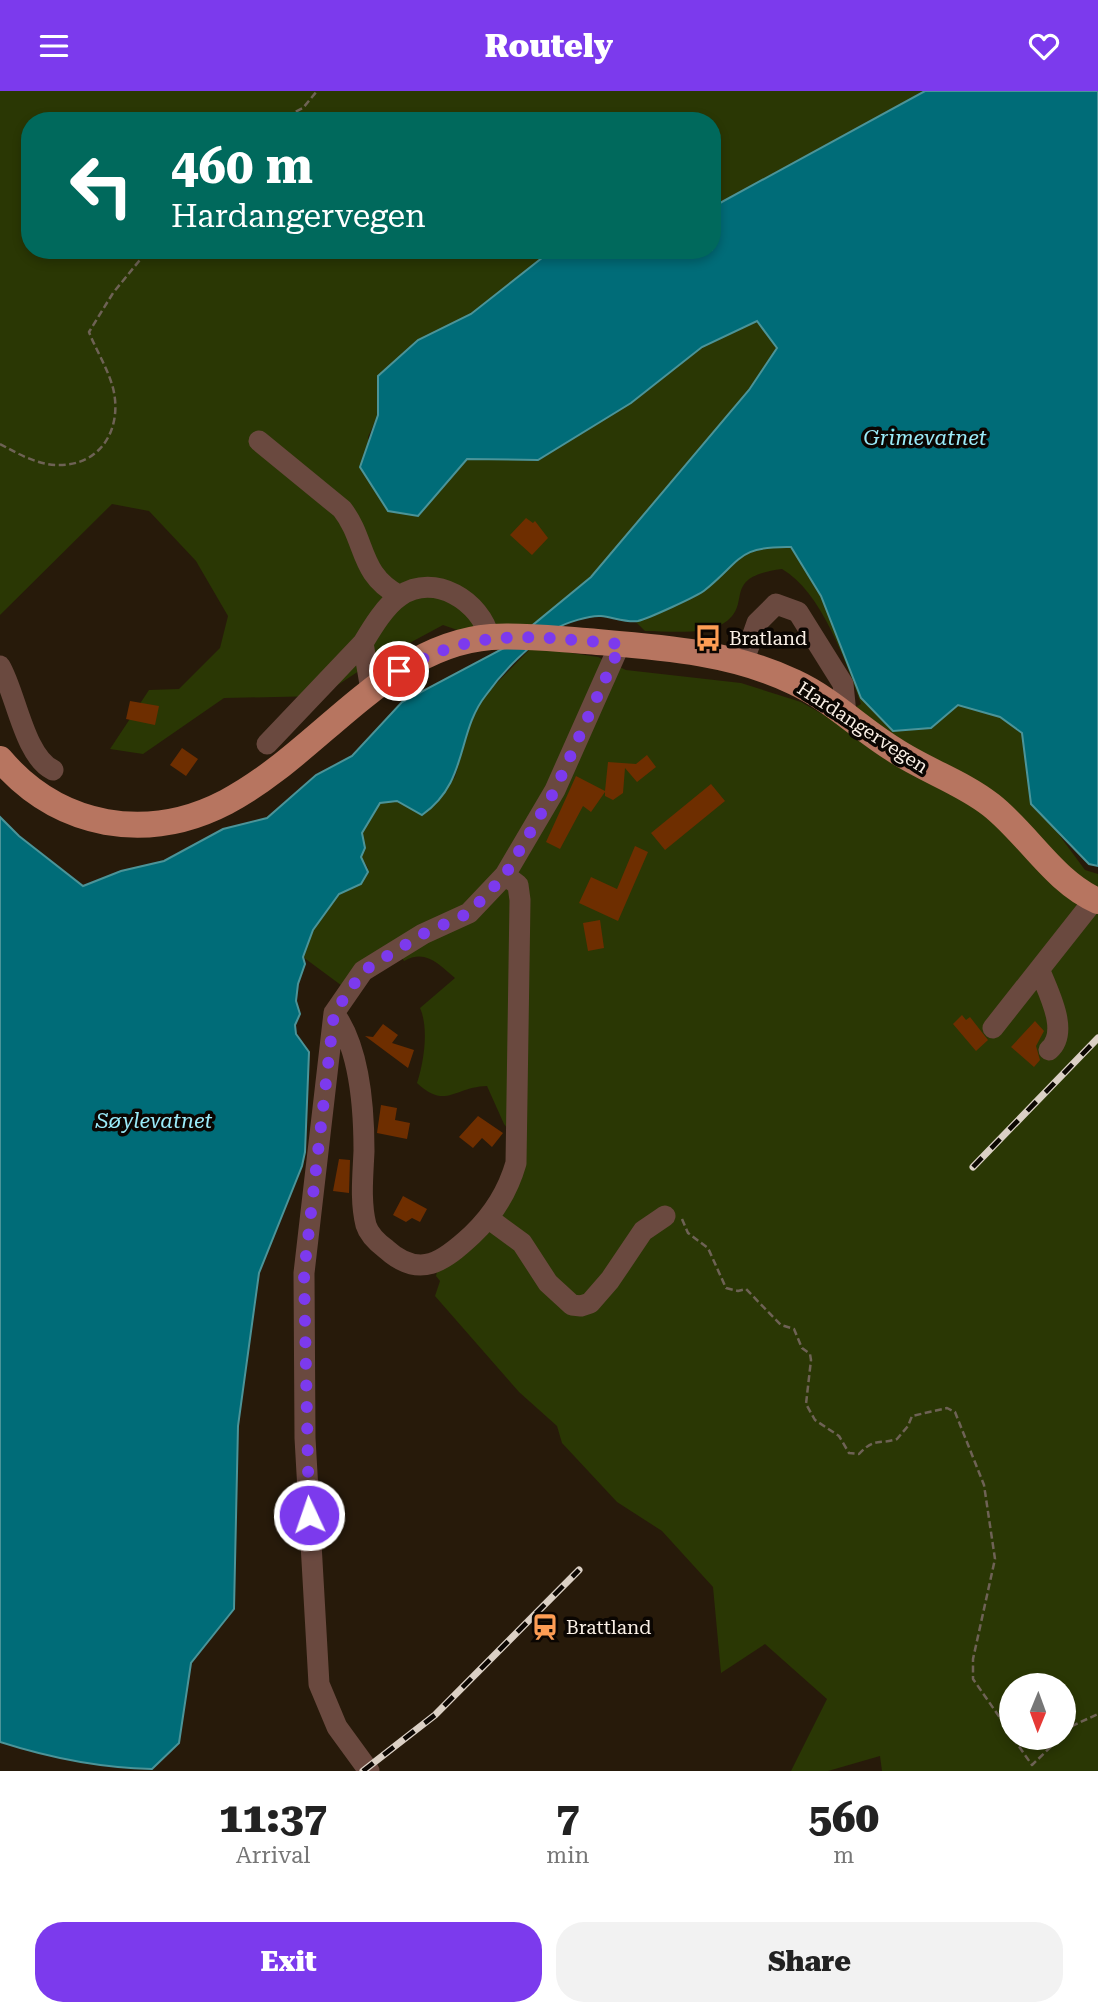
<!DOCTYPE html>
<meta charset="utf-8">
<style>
body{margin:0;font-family:"Roboto Serif",serif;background:#f2f2f2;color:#222;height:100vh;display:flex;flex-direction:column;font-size:26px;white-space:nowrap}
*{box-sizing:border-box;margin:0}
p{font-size:23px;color:#767676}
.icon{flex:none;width:38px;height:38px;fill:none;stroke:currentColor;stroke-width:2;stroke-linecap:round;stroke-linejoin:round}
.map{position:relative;height:1680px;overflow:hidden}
.sheet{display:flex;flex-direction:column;background:#fff;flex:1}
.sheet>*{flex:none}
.guide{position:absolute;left:21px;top:21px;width:700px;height:147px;border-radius:28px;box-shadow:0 4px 10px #0003;background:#00695c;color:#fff;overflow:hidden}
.needle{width:46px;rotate:181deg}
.buttons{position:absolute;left:999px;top:1582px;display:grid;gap:14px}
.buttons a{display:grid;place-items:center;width:77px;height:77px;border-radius:50%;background:#fff;box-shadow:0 4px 10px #0003;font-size:35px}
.pin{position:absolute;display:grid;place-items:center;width:60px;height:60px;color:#fff;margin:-30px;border:4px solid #fff;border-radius:50%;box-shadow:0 2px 7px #0007}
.me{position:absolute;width:77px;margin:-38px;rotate:357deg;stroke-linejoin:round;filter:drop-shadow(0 0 5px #0008)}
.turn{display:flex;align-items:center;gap:24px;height:147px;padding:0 35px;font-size:32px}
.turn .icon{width:91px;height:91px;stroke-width:2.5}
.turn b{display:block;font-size:49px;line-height:60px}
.eta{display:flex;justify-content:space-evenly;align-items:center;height:119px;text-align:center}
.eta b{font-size:42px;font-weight:800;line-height:49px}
.primary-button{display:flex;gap:14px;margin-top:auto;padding:14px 35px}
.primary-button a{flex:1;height:80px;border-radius:28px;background:#7c3aed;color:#fff;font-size:28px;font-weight:800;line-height:80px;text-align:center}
.primary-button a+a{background:#f2f2f2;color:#222}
header{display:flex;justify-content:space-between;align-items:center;height:91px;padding:0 35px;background:#7c3aed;color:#fff;font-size:32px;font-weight:800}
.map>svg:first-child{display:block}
</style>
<header><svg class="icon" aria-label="menu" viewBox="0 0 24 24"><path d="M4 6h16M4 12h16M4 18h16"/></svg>Routely<svg class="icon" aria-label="heart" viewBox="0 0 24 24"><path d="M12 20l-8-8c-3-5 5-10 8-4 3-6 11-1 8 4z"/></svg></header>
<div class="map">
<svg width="1098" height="1680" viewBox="0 0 1098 1680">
<rect width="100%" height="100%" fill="#271a0a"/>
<path fill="#2a3704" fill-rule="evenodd" d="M 0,0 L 925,0 L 720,112 L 712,113 L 712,30 L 30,30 L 30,159 L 552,159 L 471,223 L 418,249 L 378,285 L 378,324 L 368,346 L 388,420 L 418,425 L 467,368 L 539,369 L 631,312 L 702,256 L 757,230 L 777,257 L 749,299 L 591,486 L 506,556 L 443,534 L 365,576 L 321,605 L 224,607 L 143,663 L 110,658 L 149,599 L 179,598 L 220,557 L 228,525 L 196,470 L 149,420 L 112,413 L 0,524 Z
M 767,456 L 791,456 L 821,505 L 861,607 L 931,637 L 958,614 L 1000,626 L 1022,642 L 1031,713 L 1054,737 L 1085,779 L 1098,783 L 1098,1680 L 882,1680 L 880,1665 L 828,1680 L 791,1680 L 827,1608 L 765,1553 L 721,1582 L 713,1496 L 662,1440 L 617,1411 L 562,1352 L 557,1335 L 519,1301 L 435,1205 L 440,1190 L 436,1185 L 438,1176 L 459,1163 L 521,1056 L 504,1033 L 487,995 C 454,996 446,1019 417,992 C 424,971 429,937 420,917 L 455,887 C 438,873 426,858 404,870 L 399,862 L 353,903 L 303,866 L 313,839 L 339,803 L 356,796 L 368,777 L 361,766 L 365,757 L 362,742 L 380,712 L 397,710 L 422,723 L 455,686 L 474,621 L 487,602 L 532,556 L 598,566 L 626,579 L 741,592 L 801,611 L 833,629 L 861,613 C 846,571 821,500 782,478 C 721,486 752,511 727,530 C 708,545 668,540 645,540 L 636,531 L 704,500 L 737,466 ZM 1012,1594 L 1064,1594 L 1064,1647 L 1012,1647 Z"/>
<path fill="#006c78" stroke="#4b9499" stroke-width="2" d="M 925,0 L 1098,0 L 1098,775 L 1089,773 L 1031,713 L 1022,642 L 1000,626 L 958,614 L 931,637 L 893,640 L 861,607 L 821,505 L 791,456 C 737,455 742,469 705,499 C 698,505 647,528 638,530 C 627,532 612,526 601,525 C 590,524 565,532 555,538 C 530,553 503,580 486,604 C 456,642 469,691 422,724 L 397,710 L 380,712 L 362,742 L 365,757 L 361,766 L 368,781 L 361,793 L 339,803 L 313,839 L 303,866 L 305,873 L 298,893 L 296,910 L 300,923 L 295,934 L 296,943 L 309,961 L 305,1061 L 302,1075 L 259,1182 L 238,1335 L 234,1518 L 191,1572 L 179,1652 L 152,1678 C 100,1677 50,1667 0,1651 L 0,726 L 19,745 L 83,795 L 121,780 L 164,770 L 223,738 L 267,727 L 316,684 L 352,665 L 402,611 L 506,556 L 591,486 L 749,299 L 777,257 L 757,230 L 702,256 L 631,312 L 538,369 L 467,368 L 418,425 L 388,420 L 360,376 L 378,324 L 378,285 L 418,249 L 471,223 L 552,159 L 712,159 L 712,113 L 720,112 Z"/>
<path fill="#6e2e00" d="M 526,427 L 533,432 L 535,430 L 548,447 L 532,464 L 510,444 Z
M 130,610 L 159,615 L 155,634 L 126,628 Z
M 182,657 L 198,668 L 186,685 L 170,674 Z
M 647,664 L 656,676 L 637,691 L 625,677 L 623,702 L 613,709 L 605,705 L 605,701 L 591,721 L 583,715 L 560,758 L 546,751 L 576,685 L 605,700 L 608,671 L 636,673 Z
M 711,693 L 725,710 L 665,759 L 651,742 Z
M 635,755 L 648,761 L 618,830 L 579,812 L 591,786 L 617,798 Z
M 600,829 L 604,857 L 588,860 L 583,832 Z
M 962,924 L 966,929 L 970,926 L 988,949 L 976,960 L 953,933 Z
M 1035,930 L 1044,940 L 1036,955 L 1040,969 L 1034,976 L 1011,956 Z
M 383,933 L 398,944 L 392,952 L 414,959 L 408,977 L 365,945 L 373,946 Z
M 381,1014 L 397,1017 L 395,1029 L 410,1032 L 407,1048 L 377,1042 Z
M 478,1025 L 503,1042 L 492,1056 L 482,1047 L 473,1057 L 459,1046 Z
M 339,1068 L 350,1069 L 349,1102 L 333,1100 Z
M 403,1105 L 427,1118 L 420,1131 L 412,1127 L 406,1131 L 393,1124 Z"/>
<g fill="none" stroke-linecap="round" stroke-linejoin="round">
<path stroke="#6e6255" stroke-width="2.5" stroke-dasharray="7 3.5" stroke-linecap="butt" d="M 277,30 L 303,17 L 317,0
M 0,353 C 17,362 35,373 56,374 C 101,376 123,337 113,297 C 108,278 96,259 89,241 L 113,202 L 148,159
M 682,1128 L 688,1142 L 708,1157 L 726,1197 L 738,1200 L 746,1198 L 781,1234 L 794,1238 L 802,1257 L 810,1263 L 811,1269 L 806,1313 L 815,1329 L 839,1345 L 849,1362 L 859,1363 C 875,1346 878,1354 897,1348 L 908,1335 L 912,1325 L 947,1317 L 955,1321 L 984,1394 L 995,1468 L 973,1568 L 973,1588 L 1012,1644
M 1064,1643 L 1072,1635 L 1098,1623
M 1013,1647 L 1032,1674 L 1060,1647"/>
<path stroke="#6a493f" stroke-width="21" d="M 259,350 L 342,418 C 367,450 358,483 400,505
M 743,572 L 757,532 L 776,513 L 798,521 L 843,593 L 846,623
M 0,575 C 16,602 24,665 53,679
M 371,599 L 363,552 C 372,537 385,515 400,505 C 435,481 481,511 489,546
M 267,653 L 363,552
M 1040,880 C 1048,901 1070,941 1049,959
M 334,922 C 360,957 364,1016 364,1060 C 363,1084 360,1110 366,1134 C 369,1144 378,1152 386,1158 C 420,1189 444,1170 472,1144 C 493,1124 508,1100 516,1072 L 520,809 L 518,794 L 505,784
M 993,937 L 1094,809
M 488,1127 L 522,1152 L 548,1192 L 572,1214 L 581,1215 L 590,1212 L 610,1189 L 643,1140 L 665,1125
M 369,1680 L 337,1636 L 319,1593 L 305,1347 L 304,1182 L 334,922 L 363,880 L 423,843 L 469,822 L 505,784 L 555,699 L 620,553"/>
<path stroke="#b77560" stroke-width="26" d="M 0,668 C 28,701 63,723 106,731 C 273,760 346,557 491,546 C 522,544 555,548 586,550 C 656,556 730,560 794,591 C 831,608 859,637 893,658 C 924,679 962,691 991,714 C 1028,743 1054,791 1098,810"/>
<defs>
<path id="rail" d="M 973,1076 L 1098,947
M 363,1680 L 435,1624 L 579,1479"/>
</defs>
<use href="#rail" stroke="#dbd0c5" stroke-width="7"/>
<use href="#rail" stroke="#0b0602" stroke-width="4.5" stroke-dasharray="13" stroke-linecap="butt"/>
</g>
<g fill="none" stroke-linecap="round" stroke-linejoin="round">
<path stroke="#7c3aed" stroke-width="12" stroke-dasharray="0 21.6" d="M 309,1424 L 304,1182 L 334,922 L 363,880 L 423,843 L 469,822 L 505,784 L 555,699 L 621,553 C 532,546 480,534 399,580"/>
</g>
<defs>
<symbol id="bus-bare" viewBox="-9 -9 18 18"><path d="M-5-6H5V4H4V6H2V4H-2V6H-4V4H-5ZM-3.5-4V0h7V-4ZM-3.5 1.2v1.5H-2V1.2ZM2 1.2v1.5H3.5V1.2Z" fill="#fd9d54" stroke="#0b0602" stroke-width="2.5" paint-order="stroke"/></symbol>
<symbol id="station-bare" viewBox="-9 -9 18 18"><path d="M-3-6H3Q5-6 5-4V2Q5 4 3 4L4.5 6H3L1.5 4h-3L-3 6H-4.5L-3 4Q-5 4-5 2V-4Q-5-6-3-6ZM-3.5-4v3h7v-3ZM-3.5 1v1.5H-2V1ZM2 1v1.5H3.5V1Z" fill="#fd9d54" stroke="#0b0602" stroke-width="2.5" paint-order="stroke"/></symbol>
</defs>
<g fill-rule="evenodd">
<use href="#bus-bare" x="689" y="528" width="38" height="38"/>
<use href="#station-bare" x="526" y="1517" width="38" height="38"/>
</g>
<g text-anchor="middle" stroke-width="7" stroke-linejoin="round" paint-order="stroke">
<g font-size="19" fill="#faf0e6" stroke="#0b0602" text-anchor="start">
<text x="729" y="554">Bratland</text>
<text x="566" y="1543">Brattland</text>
</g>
<g font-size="19" fill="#faf0e6" stroke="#0b0602">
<text transform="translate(863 636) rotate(33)" y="7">Hardangervegen</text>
</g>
<g font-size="21" font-style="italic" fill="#9becfa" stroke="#0b0602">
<text x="925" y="354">Grimevatnet</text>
<text x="154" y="1037">Søylevatnet</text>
</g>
</g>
</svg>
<div class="buttons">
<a><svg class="needle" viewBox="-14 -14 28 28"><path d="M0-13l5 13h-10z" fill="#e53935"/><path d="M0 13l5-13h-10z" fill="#767676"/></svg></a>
</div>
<div class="pin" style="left:399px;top:580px;background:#d93025"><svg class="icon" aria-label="arrive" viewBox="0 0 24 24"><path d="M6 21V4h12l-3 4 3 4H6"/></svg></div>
<svg class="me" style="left:309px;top:1424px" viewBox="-20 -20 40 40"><circle r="17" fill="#7c3aed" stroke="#fff" stroke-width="3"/><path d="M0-11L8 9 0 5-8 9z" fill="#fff"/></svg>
<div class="guide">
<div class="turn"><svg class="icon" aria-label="left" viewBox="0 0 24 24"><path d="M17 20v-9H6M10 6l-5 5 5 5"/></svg><div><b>460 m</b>Hardangervegen</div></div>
</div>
</div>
<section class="sheet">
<div class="eta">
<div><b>11:37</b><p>Arrival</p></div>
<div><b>7</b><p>min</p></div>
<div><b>560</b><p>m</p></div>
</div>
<div class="primary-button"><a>Exit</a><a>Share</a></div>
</section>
